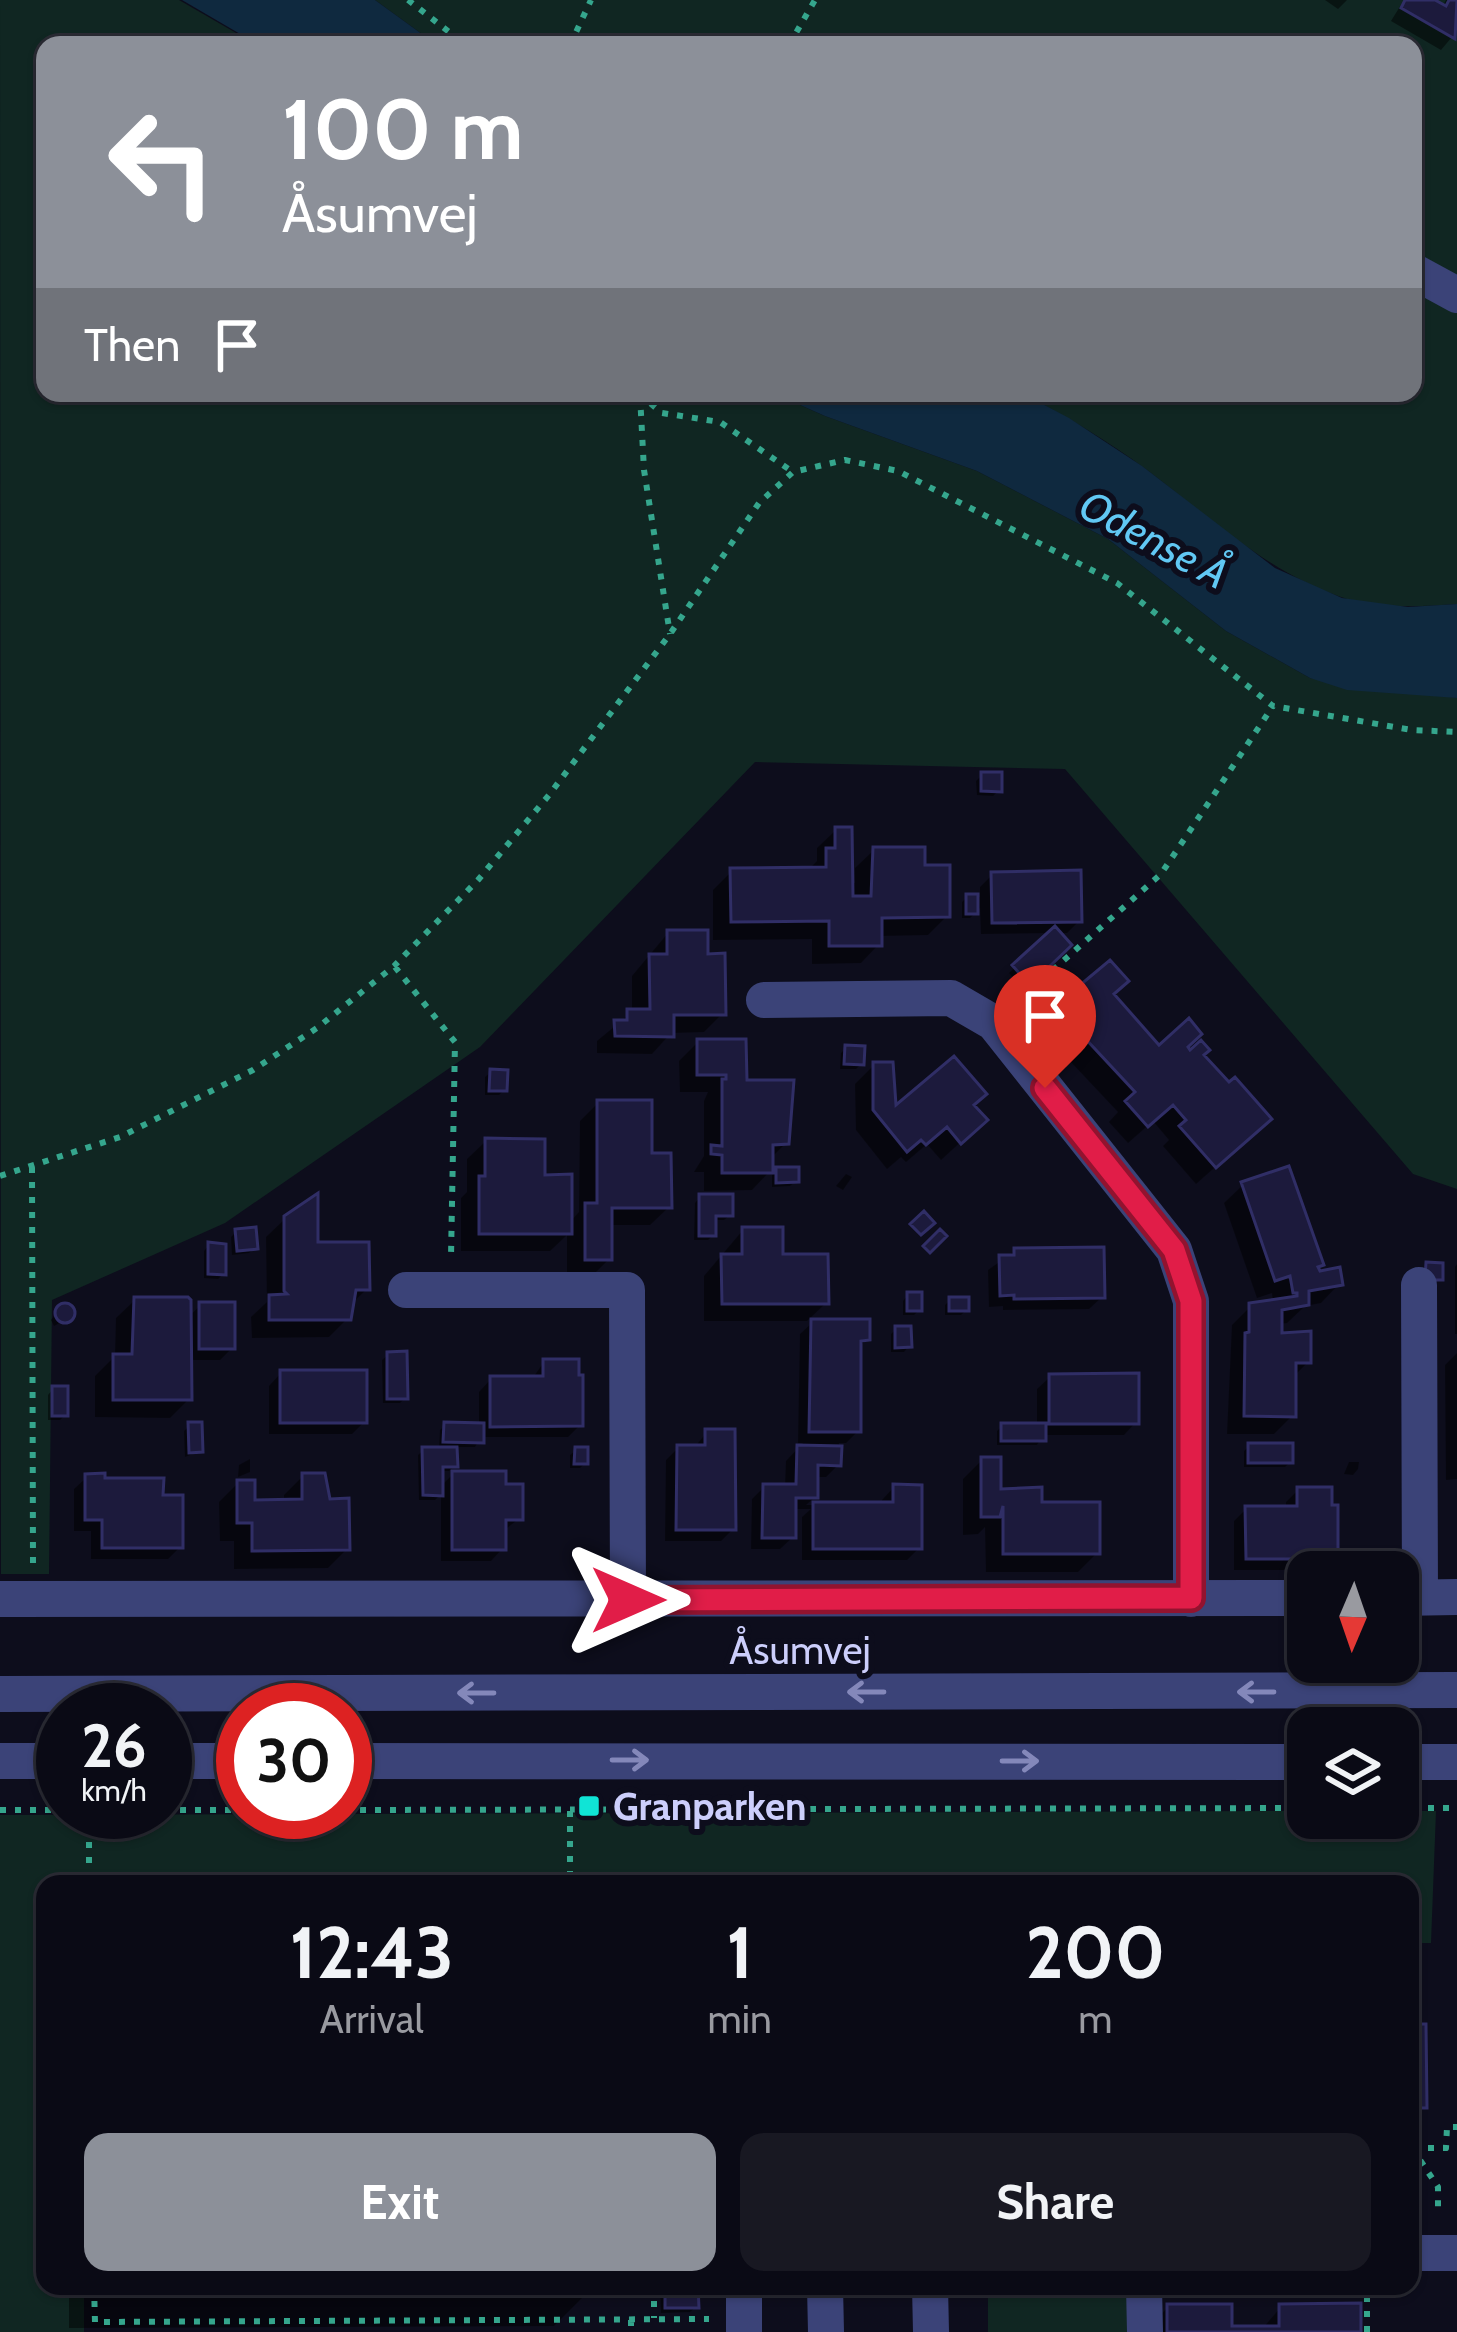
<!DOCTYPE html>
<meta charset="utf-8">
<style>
body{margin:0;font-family:Cabin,sans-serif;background:#181822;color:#f1f3f6;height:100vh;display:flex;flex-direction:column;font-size:45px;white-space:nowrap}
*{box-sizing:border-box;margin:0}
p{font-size:39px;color:#999aa0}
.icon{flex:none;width:66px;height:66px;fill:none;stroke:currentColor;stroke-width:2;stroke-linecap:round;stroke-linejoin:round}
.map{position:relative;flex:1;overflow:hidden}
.sheet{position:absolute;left:36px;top:1875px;width:1383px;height:420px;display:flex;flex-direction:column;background:#0a0a15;border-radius:24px;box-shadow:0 3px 9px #0004,0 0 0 3px #2a2b34}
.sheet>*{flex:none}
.banner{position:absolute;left:36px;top:36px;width:1386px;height:366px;border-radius:24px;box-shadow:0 3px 9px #0004,0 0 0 3px #2a2b34;background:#8c9099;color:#fff;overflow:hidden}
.needle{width:78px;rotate:182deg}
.buttons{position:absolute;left:1287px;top:1551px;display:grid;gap:24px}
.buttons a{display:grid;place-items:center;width:132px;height:132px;border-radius:24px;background:#0a0a15;box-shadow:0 3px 9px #0004,0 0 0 3px #2a2b34;font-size:60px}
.speed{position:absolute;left:36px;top:1683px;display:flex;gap:24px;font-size:60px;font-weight:700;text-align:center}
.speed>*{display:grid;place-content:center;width:156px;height:156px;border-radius:50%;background:#0a0a15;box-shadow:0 3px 9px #0004,0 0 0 3px #2a2b34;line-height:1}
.speed small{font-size:30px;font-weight:400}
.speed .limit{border:18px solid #d22;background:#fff;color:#111}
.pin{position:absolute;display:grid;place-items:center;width:102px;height:102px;color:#fff;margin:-123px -51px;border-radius:50% 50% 50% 0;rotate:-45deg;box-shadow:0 0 12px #0007}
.pin .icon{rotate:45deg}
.me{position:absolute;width:132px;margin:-66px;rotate:90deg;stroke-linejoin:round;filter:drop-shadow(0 0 9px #0008)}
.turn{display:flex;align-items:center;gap:42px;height:252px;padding:0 48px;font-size:54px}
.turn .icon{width:156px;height:156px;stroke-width:2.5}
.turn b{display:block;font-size:84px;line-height:102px}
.then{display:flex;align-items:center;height:114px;padding:0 48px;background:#0003;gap:24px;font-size:45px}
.eta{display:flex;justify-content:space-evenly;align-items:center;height:204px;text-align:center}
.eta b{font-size:72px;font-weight:800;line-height:84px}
.cta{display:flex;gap:24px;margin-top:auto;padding:24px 48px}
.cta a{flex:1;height:138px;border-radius:24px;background:#8c9099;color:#fff;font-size:48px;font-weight:800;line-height:138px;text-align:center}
.cta a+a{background:#181822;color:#f1f3f6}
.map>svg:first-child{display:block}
</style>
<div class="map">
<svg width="1457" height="2332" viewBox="0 0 1457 2332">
<rect width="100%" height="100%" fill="#0d0d1c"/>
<path fill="#102622" d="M 0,0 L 179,0 L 257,45 L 45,45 L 45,393 L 773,393 L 825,416 L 977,471 L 1108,539 L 1226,631 L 1310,678 L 1457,698 L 1457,1189 L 1413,1174 L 1065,769 L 755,762 L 480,1047 L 225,1223 L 52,1300 L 49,1574 L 1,1574 Z
M 375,0 L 1457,0 L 1457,604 C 1419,607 1375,609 1338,596 C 1265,570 1208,516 1147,470 C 1108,441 1066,416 1022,393 L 1413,393 L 1413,45 L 437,45 Z
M 1308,1811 L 1308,1818 L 1398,1818 L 1398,1811 L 1436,1811 L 1431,1943 L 1410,1943 L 1410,1884 L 45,1884 L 45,2286 L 84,2286 L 84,2332 L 0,2332 L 0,1815 Z
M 988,2286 L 1130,2286 L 1130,2332 L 988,2332 Z"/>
<path fill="#0f293f" d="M 182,0 L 375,0 L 437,45 L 259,45 Z
M 773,393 L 1022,393 L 1069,418 L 1142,466 L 1275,568 L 1342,598 L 1408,607 L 1457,604 L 1457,698 L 1347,690 L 1310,678 L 1226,631 L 1108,539 L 977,471 L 825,416 Z"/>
<path fill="#0007" d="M 1325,0 L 1347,0 L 1338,9 Z
M 1404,0 L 1429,0 L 1442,7 L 1446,0 L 1457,0 L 1457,31 L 1441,50 L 1391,21 Z
M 982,775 L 999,790 L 993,796 L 977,795 L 976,781 Z
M 836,830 L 850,883 L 855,883 L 855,868 L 874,850 L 922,868 L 947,916 L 928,935 L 879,936 L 879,944 L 861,963 L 812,964 L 812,939 L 713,940 L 713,890 L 732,871 L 808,870 L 817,861 L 817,848 Z
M 992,875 L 1079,921 L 1067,933 L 1057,933 L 1068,945 L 1023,988 L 1009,973 L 1051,933 L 981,934 L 980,908 L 970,918 L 962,918 L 962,902 L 967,897 L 980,897 L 980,887 Z
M 668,933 L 705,957 L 723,1013 L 704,1032 L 671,1033 L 652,1054 L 597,1053 L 597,1041 L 632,1012 L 632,976 Z
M 1110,964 L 1111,995 L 1158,1049 L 1184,1048 L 1201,1056 L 1249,1137 L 1196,1184 L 1163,1146 L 1169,1140 L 1153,1121 L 1128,1143 L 1109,1122 L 1118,1112 L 1038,1027 Z
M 698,1042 L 744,1083 L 786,1143 L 770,1159 L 770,1171 L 752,1190 L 704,1191 L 704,1172 L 694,1172 L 704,1156 L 704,1101 L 708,1092 L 680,1092 L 679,1061 Z
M 846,1048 L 861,1064 L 856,1069 L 840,1069 L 841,1053 Z
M 874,1065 L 893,1111 L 971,1105 L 965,1138 L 941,1160 L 927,1144 L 906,1162 L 901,1157 L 887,1169 L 856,1130 L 855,1084 Z
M 491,1072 L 504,1090 L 499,1095 L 485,1095 L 485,1077 Z
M 598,1103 L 649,1156 L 669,1207 L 650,1225 L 609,1225 L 609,1259 L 590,1278 L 567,1277 L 567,1235 L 550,1251 L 461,1251 L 461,1198 L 467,1192 L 467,1159 L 486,1141 L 542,1178 L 569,1223 L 579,1212 L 580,1121 Z
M 777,1170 L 796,1181 L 790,1186 L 772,1187 L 772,1175 Z
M 846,1174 L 852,1177 L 843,1190 L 836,1186 Z
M 1243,1185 L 1316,1269 L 1339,1284 L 1321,1303 L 1305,1306 L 1287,1323 L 1279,1324 L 1279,1336 L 1308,1362 L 1293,1377 L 1293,1415 L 1274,1434 L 1227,1434 L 1232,1325 L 1251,1306 L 1273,1302 L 1272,1293 L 1257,1298 L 1224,1203 Z
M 700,1197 L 730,1215 L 724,1220 L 713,1220 L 713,1235 L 708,1240 L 694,1240 L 695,1203 Z
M 286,1218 L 367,1289 L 350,1305 L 348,1318 L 329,1337 L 252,1338 L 251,1317 L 267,1302 L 266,1237 Z
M 743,1230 L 780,1257 L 826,1303 L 807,1321 L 704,1321 L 704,1276 Z
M 236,1232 L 255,1248 L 249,1253 L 232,1255 L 231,1237 Z
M 209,1245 L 223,1274 L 218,1279 L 204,1278 L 204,1251 Z
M 1015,1251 L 1102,1297 L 1089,1309 L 1003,1310 L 1003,1306 L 989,1307 L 988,1270 Z
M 1457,1264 L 1457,1334 L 1455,1334 L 1455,1267 Z
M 908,1295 L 919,1310 L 914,1315 L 903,1315 L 903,1301 Z
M 135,1300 L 188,1317 L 201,1305 L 232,1348 L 220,1360 L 188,1360 L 189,1399 L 170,1418 L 95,1417 L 95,1376 L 115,1356 L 116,1318 Z
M 950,1300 L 966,1310 L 961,1315 L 945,1315 L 945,1305 Z
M 61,1307 L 68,1307 L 71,1317 L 54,1326 L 51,1320 Z
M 813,1322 L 867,1339 L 858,1348 L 858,1431 L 846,1443 L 839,1443 L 838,1465 L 826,1477 L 815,1477 L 815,1497 L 806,1505 L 882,1505 L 882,1500 L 894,1487 L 919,1548 L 907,1560 L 802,1560 L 802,1517 L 811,1509 L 793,1509 L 793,1537 L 780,1549 L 751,1549 L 752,1499 L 764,1487 L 785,1487 L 786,1461 L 803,1443 L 798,1443 L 800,1334 Z
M 896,1329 L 909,1346 L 904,1352 L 891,1352 L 891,1334 Z
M 1457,1353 L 1457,1479 L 1446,1480 L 1445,1365 Z
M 388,1355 L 405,1398 L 400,1403 L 383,1403 L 382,1360 Z
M 544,1362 L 580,1425 L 568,1437 L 481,1437 L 475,1447 L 454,1447 L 454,1466 L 449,1471 L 440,1471 L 440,1487 L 453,1474 L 503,1487 L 520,1518 L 503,1531 L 503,1548 L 491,1561 L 441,1561 L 441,1494 L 435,1500 L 419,1500 L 418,1455 L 424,1450 L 439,1450 L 440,1430 L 445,1425 L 479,1425 L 479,1392 L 491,1379 L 532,1379 Z
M 281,1373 L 364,1422 L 352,1434 L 269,1434 L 269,1386 Z
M 1050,1377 L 1136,1422 L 1124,1435 L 1043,1435 L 1037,1445 L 997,1445 L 997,1431 L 1002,1426 L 1037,1426 L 1037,1389 Z
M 53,1389 L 65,1415 L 60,1420 L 48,1420 L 48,1395 Z
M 190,1425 L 200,1451 L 185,1457 L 184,1431 Z
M 707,1432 L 733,1529 L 721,1541 L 665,1541 L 666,1460 L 678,1448 L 694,1448 Z
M 1249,1446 L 1290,1462 L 1285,1467 L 1244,1467 L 1244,1451 Z
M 576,1450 L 585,1463 L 580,1468 L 570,1468 L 570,1455 Z
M 250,1459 L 250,1472 L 238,1477 L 239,1465 Z
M 982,1460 L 998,1493 L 1039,1505 L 1097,1553 L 1078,1572 L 986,1572 L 985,1527 L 978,1534 L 963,1535 L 963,1479 Z
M 1349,1462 L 1359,1462 L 1358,1469 L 1353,1475 L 1344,1474 Z
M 303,1476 L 328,1502 L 347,1549 L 328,1568 L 234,1569 L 234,1541 L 220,1541 L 219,1502 L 238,1483 L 252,1503 L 284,1502 L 284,1495 Z
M 87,1477 L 160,1498 L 180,1547 L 168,1559 L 91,1559 L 91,1531 L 74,1531 L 74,1489 Z
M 1298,1490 L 1335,1557 L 1323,1570 L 1234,1570 L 1234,1521 L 1246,1509 L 1286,1509 L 1286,1502 Z
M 1410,2027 L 1424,2107 L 1410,2121 Z
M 69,2286 L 588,2286 L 588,2292 L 554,2326 L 69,2328 Z
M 660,2286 L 695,2286 L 696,2307 L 690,2312 L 661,2313 Z
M 1168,2307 L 1229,2329 L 1262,2329 L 1281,2307 L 1358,2332 L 1150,2332 L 1150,2326 Z"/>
<path fill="#1c1a3c" stroke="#302e66" stroke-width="3" d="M 1405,0 L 1435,0 L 1446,6 L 1449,0 L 1457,0 L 1455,39 L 1401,8 Z
M 981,772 L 1002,772 L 1002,792 L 981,791 Z
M 835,827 L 852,827 L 853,896 L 871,896 L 873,847 L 925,847 L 925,865 L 950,865 L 950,917 L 882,918 L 882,946 L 829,946 L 829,921 L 731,922 L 730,868 L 826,867 L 826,848 L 835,848 Z
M 1081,870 L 1082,922 L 992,923 L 991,872 Z
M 966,894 L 978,894 L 978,914 L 966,914 Z
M 1055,926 L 1072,945 L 1030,985 L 1012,965 Z
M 667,930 L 708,930 L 708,954 L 725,953 L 726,1015 L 674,1015 L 674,1037 L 615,1036 L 614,1020 L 627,1020 L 627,1009 L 650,1009 L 649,954 L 667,954 Z
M 1110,960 L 1129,981 L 1114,994 L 1159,1045 L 1189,1018 L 1202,1034 L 1188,1047 L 1190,1050 L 1201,1040 L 1210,1050 L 1204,1055 L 1229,1082 L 1235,1077 L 1272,1119 L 1216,1168 L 1179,1126 L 1186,1120 L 1173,1105 L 1148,1127 L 1125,1101 L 1135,1092 L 1055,1006 Z
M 697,1039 L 746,1039 L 747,1080 L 794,1080 L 789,1144 L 773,1145 L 773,1173 L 722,1173 L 722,1155 L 711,1154 L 711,1145 L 722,1146 L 722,1079 L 726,1079 L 726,1075 L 697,1075 Z
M 845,1045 L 865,1046 L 864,1065 L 844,1064 Z
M 954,1056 L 987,1094 L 974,1105 L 988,1120 L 961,1144 L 947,1127 L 926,1145 L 921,1140 L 907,1152 L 873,1110 L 873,1062 L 893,1062 L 896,1105 Z
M 490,1069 L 508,1070 L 507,1091 L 489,1091 Z
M 597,1100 L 652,1100 L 652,1153 L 671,1153 L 672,1208 L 612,1208 L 612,1260 L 585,1260 L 585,1203 L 597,1203 Z
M 485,1138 L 545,1139 L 545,1175 L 572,1174 L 572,1234 L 479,1234 L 479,1176 L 485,1176 Z
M 1289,1166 L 1324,1265 L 1318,1267 L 1320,1271 L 1340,1267 L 1343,1285 L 1309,1291 L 1309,1305 L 1282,1310 L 1282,1333 L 1311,1331 L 1311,1363 L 1296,1363 L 1296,1417 L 1244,1416 L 1245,1333 L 1249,1332 L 1249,1303 L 1297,1296 L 1297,1293 L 1293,1293 L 1290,1276 L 1275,1281 L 1241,1182 Z
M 776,1167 L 799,1167 L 799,1182 L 776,1183 Z
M 318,1193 L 318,1242 L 369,1242 L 370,1290 L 356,1290 L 351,1320 L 269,1320 L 269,1295 L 287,1294 L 284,1291 L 284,1216 Z
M 699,1194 L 733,1194 L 733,1216 L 716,1216 L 716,1236 L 699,1236 Z
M 924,1211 L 935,1223 L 921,1235 L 910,1224 Z
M 256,1227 L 258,1249 L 237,1251 L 235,1229 Z
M 742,1227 L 783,1227 L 783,1254 L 828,1254 L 829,1304 L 722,1304 L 721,1254 L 742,1254 Z
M 940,1229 L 947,1236 L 930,1253 L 923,1246 Z
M 208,1242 L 226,1244 L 226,1275 L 208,1274 Z
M 1104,1247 L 1105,1298 L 1014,1299 L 1014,1295 L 1000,1296 L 999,1255 L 1014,1255 L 1014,1248 Z
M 1426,1262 L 1443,1263 L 1443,1280 L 1425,1280 Z
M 907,1292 L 922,1292 L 922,1311 L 907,1311 Z
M 134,1297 L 188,1297 L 191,1300 L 192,1400 L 113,1400 L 113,1354 L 132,1354 Z
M 949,1297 L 969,1297 L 969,1311 L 949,1311 Z
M 199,1302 L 235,1302 L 235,1349 L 199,1349 Z
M55 1313a10 10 0 1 1 20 0a10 10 0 1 1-20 0Z
M 811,1319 L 870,1319 L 870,1340 L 861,1341 L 861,1432 L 809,1432 Z
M 895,1326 L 911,1326 L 912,1347 L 895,1348 Z
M 407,1351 L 408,1399 L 387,1399 L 387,1352 Z
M 543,1359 L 579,1359 L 579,1375 L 583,1375 L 583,1426 L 490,1427 L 490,1376 L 543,1376 Z
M 280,1370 L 367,1370 L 367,1423 L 280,1423 Z
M 1139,1373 L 1139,1424 L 1049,1424 L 1049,1374 Z
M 52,1386 L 68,1386 L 68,1416 L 52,1416 Z
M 188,1422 L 202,1422 L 203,1452 L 189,1453 Z
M 444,1422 L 484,1423 L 484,1443 L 443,1442 Z
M 1001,1423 L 1046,1423 L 1046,1441 L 1001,1441 Z
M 705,1429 L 735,1429 L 736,1530 L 676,1530 L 677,1445 L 705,1445 Z
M 1248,1443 L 1293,1443 L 1293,1463 L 1248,1463 Z
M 797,1445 L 842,1446 L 841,1466 L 818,1465 L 818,1498 L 796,1498 L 796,1538 L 762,1538 L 763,1484 L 796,1484 Z
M 422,1447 L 457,1447 L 458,1467 L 443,1467 L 443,1496 L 423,1495 Z
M 575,1447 L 588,1447 L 588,1464 L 574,1464 Z
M 981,1457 L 1001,1457 L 1001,1489 L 1042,1487 L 1042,1502 L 1100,1502 L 1100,1554 L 1003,1554 L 1003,1506 L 1000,1517 L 981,1517 Z
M 452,1471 L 506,1471 L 506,1484 L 523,1484 L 523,1520 L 506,1520 L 506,1550 L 452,1550 Z
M 105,1473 L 105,1478 L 164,1478 L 163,1495 L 183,1495 L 183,1548 L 102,1548 L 102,1520 L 85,1520 L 85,1474 Z
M 302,1473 L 325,1473 L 330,1499 L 349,1498 L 350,1550 L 252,1551 L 252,1523 L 237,1523 L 237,1480 L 255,1480 L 255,1500 L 302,1499 Z
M 893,1484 L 922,1485 L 922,1549 L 813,1549 L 813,1502 L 893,1502 Z
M 1297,1487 L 1332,1487 L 1332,1505 L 1338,1505 L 1338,1559 L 1246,1559 L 1245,1506 L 1297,1506 Z
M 1410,2024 L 1426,2024 L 1427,2108 L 1410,2108 Z
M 103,2286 L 591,2286 L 591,2293 L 103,2294 Z
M 665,2286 L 698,2286 L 699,2308 L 665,2308 Z
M 1361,2303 L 1361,2332 L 1167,2332 L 1167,2304 L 1232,2304 L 1232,2326 L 1279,2326 L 1279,2304 Z"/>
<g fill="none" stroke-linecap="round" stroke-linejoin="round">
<path stroke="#35a68d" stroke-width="6" stroke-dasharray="6 9" stroke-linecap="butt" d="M 408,0 L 466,45
M 570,45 L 591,0
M 789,45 L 815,0
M 639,394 L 662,413 L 720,422 L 793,472
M 640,395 L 644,470 L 670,634
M 395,967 L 455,1042 L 451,1257
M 1019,1000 L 1161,874 L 1273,706
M 32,1167 L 33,1565
M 0,1176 L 120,1137 L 253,1070 L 317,1028 L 394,966 L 478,880 L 549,795 L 670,634 L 759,503 L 793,472 L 845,460 L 898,471 L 1117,583 L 1273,706 L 1412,730 L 1457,732
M 1398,1808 L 1457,1808
M 0,1810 L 63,1810
M 165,1810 L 243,1810
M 345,1810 L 1308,1808
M 570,1811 L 570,1884
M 89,1812 L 89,1884
M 1412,2148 L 1438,2187 L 1438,2215
M 1413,2148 L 1446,2148 L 1447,2127 L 1457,2127
M 94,2286 L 95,2322 L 709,2319
M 654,2286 L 654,2318
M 631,2320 L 631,2332
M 1367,2332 L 1367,2286"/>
<path stroke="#3b4378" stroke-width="36" d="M 1413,271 L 1457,295
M 764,1000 L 951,998 L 994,1023 L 1174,1250 L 1191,1301 L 1191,1599
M 1419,1285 L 1420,1598
M 406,1290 L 627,1290 L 628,1600
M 1398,1598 L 1457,1597
M 0,1599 L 1308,1598
M 0,1694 L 1457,1690
M 0,1761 L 63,1761
M 165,1761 L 243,1761
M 345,1761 L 1308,1762
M 1398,1762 L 1457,1762
M 1410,2253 L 1457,2253
M 744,2286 L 744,2332
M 825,2286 L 826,2332
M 930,2286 L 931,2332
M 1144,2286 L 1145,2332"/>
</g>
<defs><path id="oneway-shaft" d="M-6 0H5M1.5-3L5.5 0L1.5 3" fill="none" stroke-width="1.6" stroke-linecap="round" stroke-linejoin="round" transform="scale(3)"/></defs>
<g stroke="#8488ba">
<use href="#oneway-shaft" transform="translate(866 1692) rotate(180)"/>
<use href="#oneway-shaft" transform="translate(1256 1692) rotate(180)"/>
<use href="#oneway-shaft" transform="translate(476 1693) rotate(180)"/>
<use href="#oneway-shaft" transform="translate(630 1760)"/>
<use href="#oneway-shaft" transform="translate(1020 1761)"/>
</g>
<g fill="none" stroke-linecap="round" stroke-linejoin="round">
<defs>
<path id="route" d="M 628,1600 L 1191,1598 L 1191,1301 L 1174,1250 L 1045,1088"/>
</defs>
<use href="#route" stroke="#92132f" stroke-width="30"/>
<use href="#route" stroke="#e11d48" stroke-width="21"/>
</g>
<rect fill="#10e4d6" stroke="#0d0d1c" stroke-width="4.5" x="577" y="1794" width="24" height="24" rx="6"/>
<g text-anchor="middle" stroke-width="12" stroke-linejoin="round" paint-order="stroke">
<g font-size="39" fill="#cccefb" stroke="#0d0d1c">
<text x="800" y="1664">Åsumvej</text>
</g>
<g font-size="39" font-weight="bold" fill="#cccefb" stroke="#0d0d1c" text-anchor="start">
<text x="613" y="1820">Granparken</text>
</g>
<g font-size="42" font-style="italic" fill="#61c8f4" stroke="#0d0d1c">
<text transform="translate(1154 539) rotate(28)" y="15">Odense Å</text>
</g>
</g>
</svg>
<div class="buttons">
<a><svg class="needle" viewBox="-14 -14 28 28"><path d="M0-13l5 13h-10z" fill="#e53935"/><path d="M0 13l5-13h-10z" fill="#999aa0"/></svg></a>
<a><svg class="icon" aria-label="layers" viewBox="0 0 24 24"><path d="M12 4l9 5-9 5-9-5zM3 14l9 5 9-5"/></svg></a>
</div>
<div class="speed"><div>26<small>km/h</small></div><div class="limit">30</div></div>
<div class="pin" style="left:1045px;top:1088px;background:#d93025"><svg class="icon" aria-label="arrive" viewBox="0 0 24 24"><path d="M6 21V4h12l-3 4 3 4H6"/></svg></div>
<svg class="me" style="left:628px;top:1600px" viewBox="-20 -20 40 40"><path d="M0-17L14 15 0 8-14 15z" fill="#e11d48" stroke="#fff" stroke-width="4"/></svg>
<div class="banner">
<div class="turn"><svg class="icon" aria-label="left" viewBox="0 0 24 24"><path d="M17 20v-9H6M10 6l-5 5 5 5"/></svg><div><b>100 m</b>Åsumvej</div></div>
<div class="then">Then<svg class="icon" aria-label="arrive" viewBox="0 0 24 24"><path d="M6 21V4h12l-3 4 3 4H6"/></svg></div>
</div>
<section class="sheet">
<div class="eta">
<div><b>12:43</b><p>Arrival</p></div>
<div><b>1</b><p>min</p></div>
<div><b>200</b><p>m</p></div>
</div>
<div class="cta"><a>Exit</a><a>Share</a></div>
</section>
</div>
